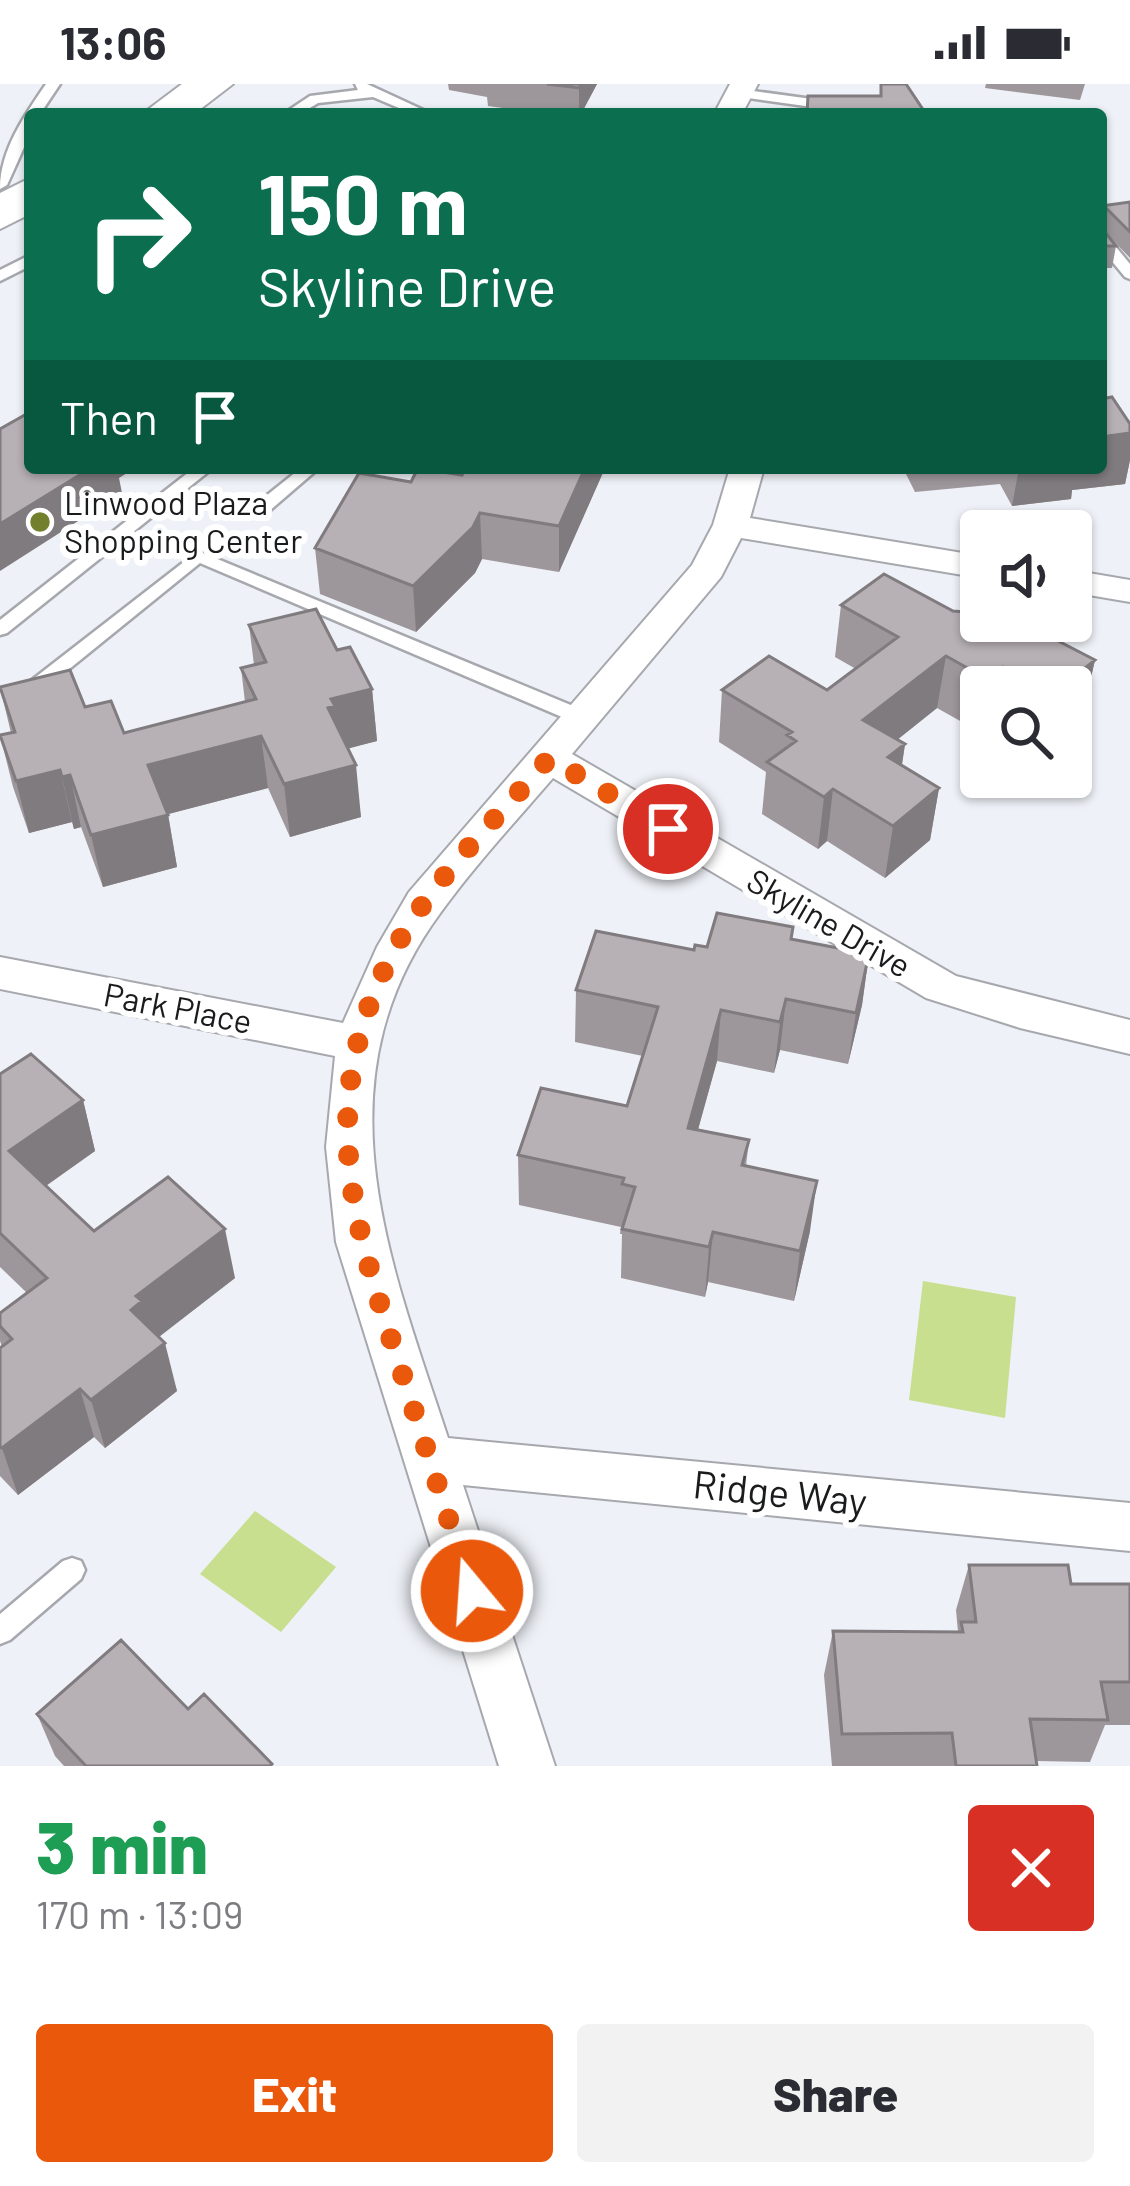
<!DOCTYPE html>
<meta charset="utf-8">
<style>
body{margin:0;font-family:Barlow,sans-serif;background:#f2f2f3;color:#2b2b33;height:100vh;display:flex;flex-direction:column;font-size:45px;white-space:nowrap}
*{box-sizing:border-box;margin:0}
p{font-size:39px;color:#7c7c81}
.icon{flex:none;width:66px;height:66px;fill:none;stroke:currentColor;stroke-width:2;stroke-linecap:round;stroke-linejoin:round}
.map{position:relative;height:1682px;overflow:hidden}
.drawer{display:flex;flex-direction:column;background:#fff;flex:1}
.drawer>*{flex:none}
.guide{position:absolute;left:24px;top:24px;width:1083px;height:366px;border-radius:12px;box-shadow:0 3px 9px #0004;background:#0b6e4f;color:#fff;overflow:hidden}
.fabs{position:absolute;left:960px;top:426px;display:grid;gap:24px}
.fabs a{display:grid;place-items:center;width:132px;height:132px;border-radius:12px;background:#fff;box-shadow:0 3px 9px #0004;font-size:60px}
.pin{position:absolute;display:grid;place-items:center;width:102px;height:102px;color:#fff;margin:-51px;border:6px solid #fff;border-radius:50%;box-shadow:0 3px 12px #0007}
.me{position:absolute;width:132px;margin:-66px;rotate:342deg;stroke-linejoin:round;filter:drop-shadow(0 0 9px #0008)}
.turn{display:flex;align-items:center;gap:42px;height:252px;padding:0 36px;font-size:54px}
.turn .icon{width:156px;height:156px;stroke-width:2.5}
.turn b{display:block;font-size:84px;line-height:102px}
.then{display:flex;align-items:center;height:114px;padding:0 36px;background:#0003;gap:24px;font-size:45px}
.round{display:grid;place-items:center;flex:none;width:126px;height:126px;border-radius:12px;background:#f2f2f3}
.summary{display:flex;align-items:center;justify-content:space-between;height:204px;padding:0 36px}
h1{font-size:72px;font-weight:800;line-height:90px;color:#1e9e55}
.cta{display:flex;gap:24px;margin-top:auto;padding:24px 36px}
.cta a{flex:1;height:138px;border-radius:12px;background:#ea580c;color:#fff;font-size:48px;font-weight:800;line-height:138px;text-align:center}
.cta a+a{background:#f2f2f3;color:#2b2b33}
.status{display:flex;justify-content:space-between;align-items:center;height:84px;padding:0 60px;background:#fff;direction:ltr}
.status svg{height:33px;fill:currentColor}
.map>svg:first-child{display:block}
</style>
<div class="status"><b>13:06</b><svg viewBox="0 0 49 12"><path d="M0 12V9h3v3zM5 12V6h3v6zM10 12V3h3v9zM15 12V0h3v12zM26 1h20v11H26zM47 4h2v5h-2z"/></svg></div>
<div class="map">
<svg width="1130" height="1682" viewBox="0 0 1130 1682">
<rect width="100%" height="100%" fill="#eef1f7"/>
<path fill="#c7df8e" d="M 923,1197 L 1016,1213 L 1005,1334 L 909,1316 Z
M 255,1427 L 336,1483 L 281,1548 L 200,1490 Z"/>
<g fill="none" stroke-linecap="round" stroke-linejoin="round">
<defs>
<path id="service" d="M 46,0 L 60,0 L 40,30 L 30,30 L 30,50 L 7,101 L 0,105 C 0,66 25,31 46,0 Z
M 355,0 L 367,0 L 432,30 L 413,30 L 373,13 L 318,19 L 300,30 L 283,30 L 310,12 L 358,6 Z
M 739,5 L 834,18 L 841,22 L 834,26 L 734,12 L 732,9 Z
M 1101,150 L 1106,151 L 1130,180 L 1130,195 L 1125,193 L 1101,164 Z
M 30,171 L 30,182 L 0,197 L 0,186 Z
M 194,384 L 213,384 L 7,549 L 0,551 L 0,536 Z
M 301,384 L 319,384 L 268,428 L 256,428 L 256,420 Z
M 198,467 L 590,629 L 593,634 L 590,639 L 576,639 L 200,479 L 42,607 L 28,607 L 26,603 L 28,599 Z
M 72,1474 L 81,1477 L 85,1486 L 81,1495 L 10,1556 L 0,1560 L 0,1530 L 63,1477 Z"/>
<path id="minor" d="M 730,0 L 758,0 L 742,30 L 714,30 Z
M 730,384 L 764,384 L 750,434 L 981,472 L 981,494 L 741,454 L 721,493 L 572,670 L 956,892 L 1130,936 L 1130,970 L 1020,944 L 926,914 L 553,694 C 515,738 475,781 441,828 C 315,998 390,1177 448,1354 L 1130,1419 L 1130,1467 L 463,1401 L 555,1682 L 499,1682 L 336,1158 L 326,1063 L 335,972 L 0,905 L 0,873 L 343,939 L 377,863 L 409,808 L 692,481 L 713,441 Z
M 1071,486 L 1130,496 L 1130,518 L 1071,508 Z"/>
<path id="trunk" d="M 182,0 L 233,0 L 194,30 L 142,30 Z
M 30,94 L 30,130 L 0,145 L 0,109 Z"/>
</defs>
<use href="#service" stroke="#a6a8ae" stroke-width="5"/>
<use href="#minor" stroke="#a6a8ae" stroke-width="4"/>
<use href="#trunk" stroke="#a6a8ae" stroke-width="4"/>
<use href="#service" fill="#fff" fill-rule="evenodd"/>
<use href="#minor" fill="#fff" fill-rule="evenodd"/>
<use href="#trunk" fill="#fff" fill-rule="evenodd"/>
</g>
<path fill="#9d979b" d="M 448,0 L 597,0 L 581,30 L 549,30 L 488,22 L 487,13 L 449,6 Z
M 986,0 L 1085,0 L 1080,16 L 985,4 Z
M 1130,118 L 1130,174 L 1108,151 L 1116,162 L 1112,184 L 1101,184 L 1101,122 Z
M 1130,340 L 1130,376 L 1125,400 L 1072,406 L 1071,415 L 1012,422 L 1000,400 L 915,408 L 903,384 L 1101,384 Z
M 466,384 L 605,384 L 559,488 L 482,475 L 475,489 L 416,548 L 320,510 L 315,464 L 411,398 L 462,391 Z
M 841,521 L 953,527 L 1046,539 L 1044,549 L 1095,576 L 1083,628 L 1071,603 L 981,603 L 981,644 L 978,647 L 937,624 L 898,655 L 905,660 L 902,681 L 939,704 L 930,756 L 885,794 L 827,757 L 818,765 L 762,730 L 766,688 L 719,658 L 722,606 L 827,606 L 856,585 L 835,573 Z
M 249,541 L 337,566 L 372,605 L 377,657 L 348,664 L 361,733 L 290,753 L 268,704 L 168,730 L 177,783 L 103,803 L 81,743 L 74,745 L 72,738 L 29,749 L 13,703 L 0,651 L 11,649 L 0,603 L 85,623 L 124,649 L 245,618 L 241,584 L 254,581 Z
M 793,843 L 792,855 L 869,870 L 862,921 L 848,980 L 780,966 L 774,989 L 717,977 L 698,1046 L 749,1056 L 746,1082 L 810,1147 L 794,1217 L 708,1198 L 705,1213 L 621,1194 L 622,1150 L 620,1150 L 621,1143 L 519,1121 L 518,1071 L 627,1022 L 643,972 L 575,958 L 576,906 L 707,863 Z
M 0,990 L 83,1016 L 95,1067 L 46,1102 L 94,1147 L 235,1194 L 159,1253 L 177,1307 L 105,1364 L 94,1353 L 18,1411 L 0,1392 L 0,1264 L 2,1263 L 0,1257 L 0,1229 L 27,1209 L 0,1183 Z
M 969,1481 L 1071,1500 L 1130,1500 L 1130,1641 L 1105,1641 L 1090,1678 L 1036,1677 L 1037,1682 L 832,1682 L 824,1591 L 833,1547 L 958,1548 L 956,1526 Z
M 188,1625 L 273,1682 L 64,1682 L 55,1672 L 37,1630 Z"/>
<path fill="#807b7e" d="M 581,0 L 597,0 L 581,30 L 579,30 L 579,4 Z
M 1130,349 L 1130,376 L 1125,400 L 1072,406 L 1071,415 L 1012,422 L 1019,384 L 1101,384 L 1101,353 Z
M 91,384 L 135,384 L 119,394 L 122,409 L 0,487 L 0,440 Z
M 585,384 L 605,384 L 559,488 L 559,442 Z
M 480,429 L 482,475 L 475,489 L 416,548 L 413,502 Z
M 946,572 L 937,624 L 857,688 L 863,636 Z
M 1095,576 L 1083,628 L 1071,639 L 1071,603 L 1062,603 Z
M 1003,583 L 999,603 L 986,603 L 987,595 Z
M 372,605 L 377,657 L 339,667 L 328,624 L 331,615 Z
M 261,652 L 268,704 L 157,733 L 148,681 Z
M 905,660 L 897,712 L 888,673 Z
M 356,681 L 361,733 L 290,753 L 284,700 Z
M 60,686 L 72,738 L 29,749 L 16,697 Z
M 70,691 L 81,743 L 74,745 L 62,693 Z
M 939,704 L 930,756 L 885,794 L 893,742 Z
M 833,705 L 827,757 L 818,765 L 824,713 Z
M 168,731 L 177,783 L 103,803 L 91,751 Z
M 869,870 L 862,921 L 848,980 L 856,929 Z
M 786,915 L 780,966 L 774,989 L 780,938 Z
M 721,926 L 717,977 L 684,1095 L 688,1044 Z
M 83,1016 L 95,1067 L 24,1117 L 9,1067 Z
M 817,1097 L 810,1147 L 794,1217 L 800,1167 Z
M 225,1145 L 235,1194 L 152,1258 L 131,1226 L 136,1212 Z
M 713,1148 L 708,1198 L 705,1213 L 709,1163 Z
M 165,1259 L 177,1307 L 105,1364 L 91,1316 Z
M 80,1305 L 94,1353 L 18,1411 L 2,1364 Z"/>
<path fill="#b7b0b4" stroke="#807b7e" stroke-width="3" d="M 547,0 L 581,0 L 579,4 Z
M 881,0 L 906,0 L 926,30 L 807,30 L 808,12 L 881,12 Z
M 1130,118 L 1130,148 L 1106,124 L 1101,128 L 1101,122 Z
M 1101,143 L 1116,162 L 1101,162 Z
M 1112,313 L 1130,340 L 1130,349 L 1101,353 L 1101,315 Z
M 30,328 L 30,384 L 91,384 L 0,440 L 0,345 Z
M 418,384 L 462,391 L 466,384 L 585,384 L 559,442 L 480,429 L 473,443 L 413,502 L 315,464 L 359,389 L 411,398 Z
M 884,490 L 953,527 L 965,528 L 981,516 L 981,537 L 1042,537 L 1046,539 L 1037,546 L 1095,576 L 1062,603 L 1040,603 L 1003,583 L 987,595 L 946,572 L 863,636 L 905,660 L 888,673 L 939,704 L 893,742 L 833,705 L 824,713 L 767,678 L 796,657 L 787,651 L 792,648 L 722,606 L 769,572 L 827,606 L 898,553 L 841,521 Z
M 316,525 L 337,566 L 350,563 L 372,605 L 331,615 L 335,622 L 328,624 L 356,681 L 284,700 L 261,652 L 148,681 L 168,731 L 91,751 L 70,691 L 62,693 L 60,686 L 16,697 L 0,651 L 15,648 L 0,603 L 70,586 L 85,623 L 111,617 L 124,649 L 256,615 L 241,584 L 266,578 L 249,541 Z
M 717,829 L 793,843 L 791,855 L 869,870 L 856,929 L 786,915 L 780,938 L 721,926 L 688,1044 L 749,1056 L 742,1081 L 817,1097 L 800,1167 L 713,1148 L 709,1163 L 622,1145 L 635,1103 L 622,1100 L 624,1094 L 518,1071 L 541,1004 L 627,1022 L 658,923 L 576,906 L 596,847 L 694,866 L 695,861 L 707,863 Z
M 31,970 L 83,1016 L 9,1067 L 94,1147 L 168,1093 L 225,1145 L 136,1212 L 142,1217 L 131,1226 L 165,1259 L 91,1316 L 80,1305 L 2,1364 L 0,1363 L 0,1264 L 12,1255 L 0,1242 L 0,1229 L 47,1194 L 0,1149 L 0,990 Z
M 969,1481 L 1068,1481 L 1071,1500 L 1130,1500 L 1130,1598 L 1101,1598 L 1108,1636 L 1030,1635 L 1037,1682 L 956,1682 L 952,1649 L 842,1650 L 833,1547 L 963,1548 L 961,1538 L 976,1538 Z
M 121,1556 L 188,1625 L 204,1610 L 272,1680 L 270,1682 L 86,1682 L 37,1630 Z"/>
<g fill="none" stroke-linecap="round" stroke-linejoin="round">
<path stroke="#ea580c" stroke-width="21" stroke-dasharray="0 37.8" d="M 472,1507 C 448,1434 425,1361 402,1289 C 354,1141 314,1024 390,874 C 428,799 495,737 549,674 L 668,745"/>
</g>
<circle fill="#727f2d" stroke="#fff" stroke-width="4.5" cx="40" cy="438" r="12"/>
<g text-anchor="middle" stroke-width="12" stroke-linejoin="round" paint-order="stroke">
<g font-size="33" fill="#1a1b1d" stroke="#fff" text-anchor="start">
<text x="64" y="431">Linwood Plaza<tspan x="64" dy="38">Shopping Center</tspan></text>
</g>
<g font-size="33" fill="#1a1b1d" stroke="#fff">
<text transform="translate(829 839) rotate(30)" y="12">Skyline Drive</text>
<text transform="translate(178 924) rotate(11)" y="12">Park Place</text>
</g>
<g font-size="39" fill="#1a1b1d" stroke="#fff">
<text transform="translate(780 1409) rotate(6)" y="14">Ridge Way</text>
</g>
</g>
</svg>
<div class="fabs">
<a><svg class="icon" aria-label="sound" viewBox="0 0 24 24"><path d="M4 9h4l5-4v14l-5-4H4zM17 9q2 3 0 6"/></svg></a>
<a><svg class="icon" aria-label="search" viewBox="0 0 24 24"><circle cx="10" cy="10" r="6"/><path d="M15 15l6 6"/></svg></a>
</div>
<div class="pin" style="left:668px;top:745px;background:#d93025"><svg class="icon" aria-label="arrive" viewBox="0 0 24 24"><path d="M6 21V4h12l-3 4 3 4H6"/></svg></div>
<svg class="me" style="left:472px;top:1507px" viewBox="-20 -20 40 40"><circle r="17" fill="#ea580c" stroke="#fff" stroke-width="3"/><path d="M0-11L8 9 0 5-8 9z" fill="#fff"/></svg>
<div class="guide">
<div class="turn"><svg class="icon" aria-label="right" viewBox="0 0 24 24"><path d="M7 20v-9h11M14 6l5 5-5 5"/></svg><div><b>150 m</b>Skyline Drive</div></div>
<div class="then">Then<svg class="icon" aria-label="arrive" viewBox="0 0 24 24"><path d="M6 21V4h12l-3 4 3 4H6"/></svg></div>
</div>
</div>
<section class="drawer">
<div class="summary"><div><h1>3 min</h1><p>170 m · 13:09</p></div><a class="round" style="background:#d93025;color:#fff"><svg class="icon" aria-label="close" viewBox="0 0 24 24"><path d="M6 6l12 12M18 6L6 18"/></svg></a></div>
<div class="cta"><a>Exit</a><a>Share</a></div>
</section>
